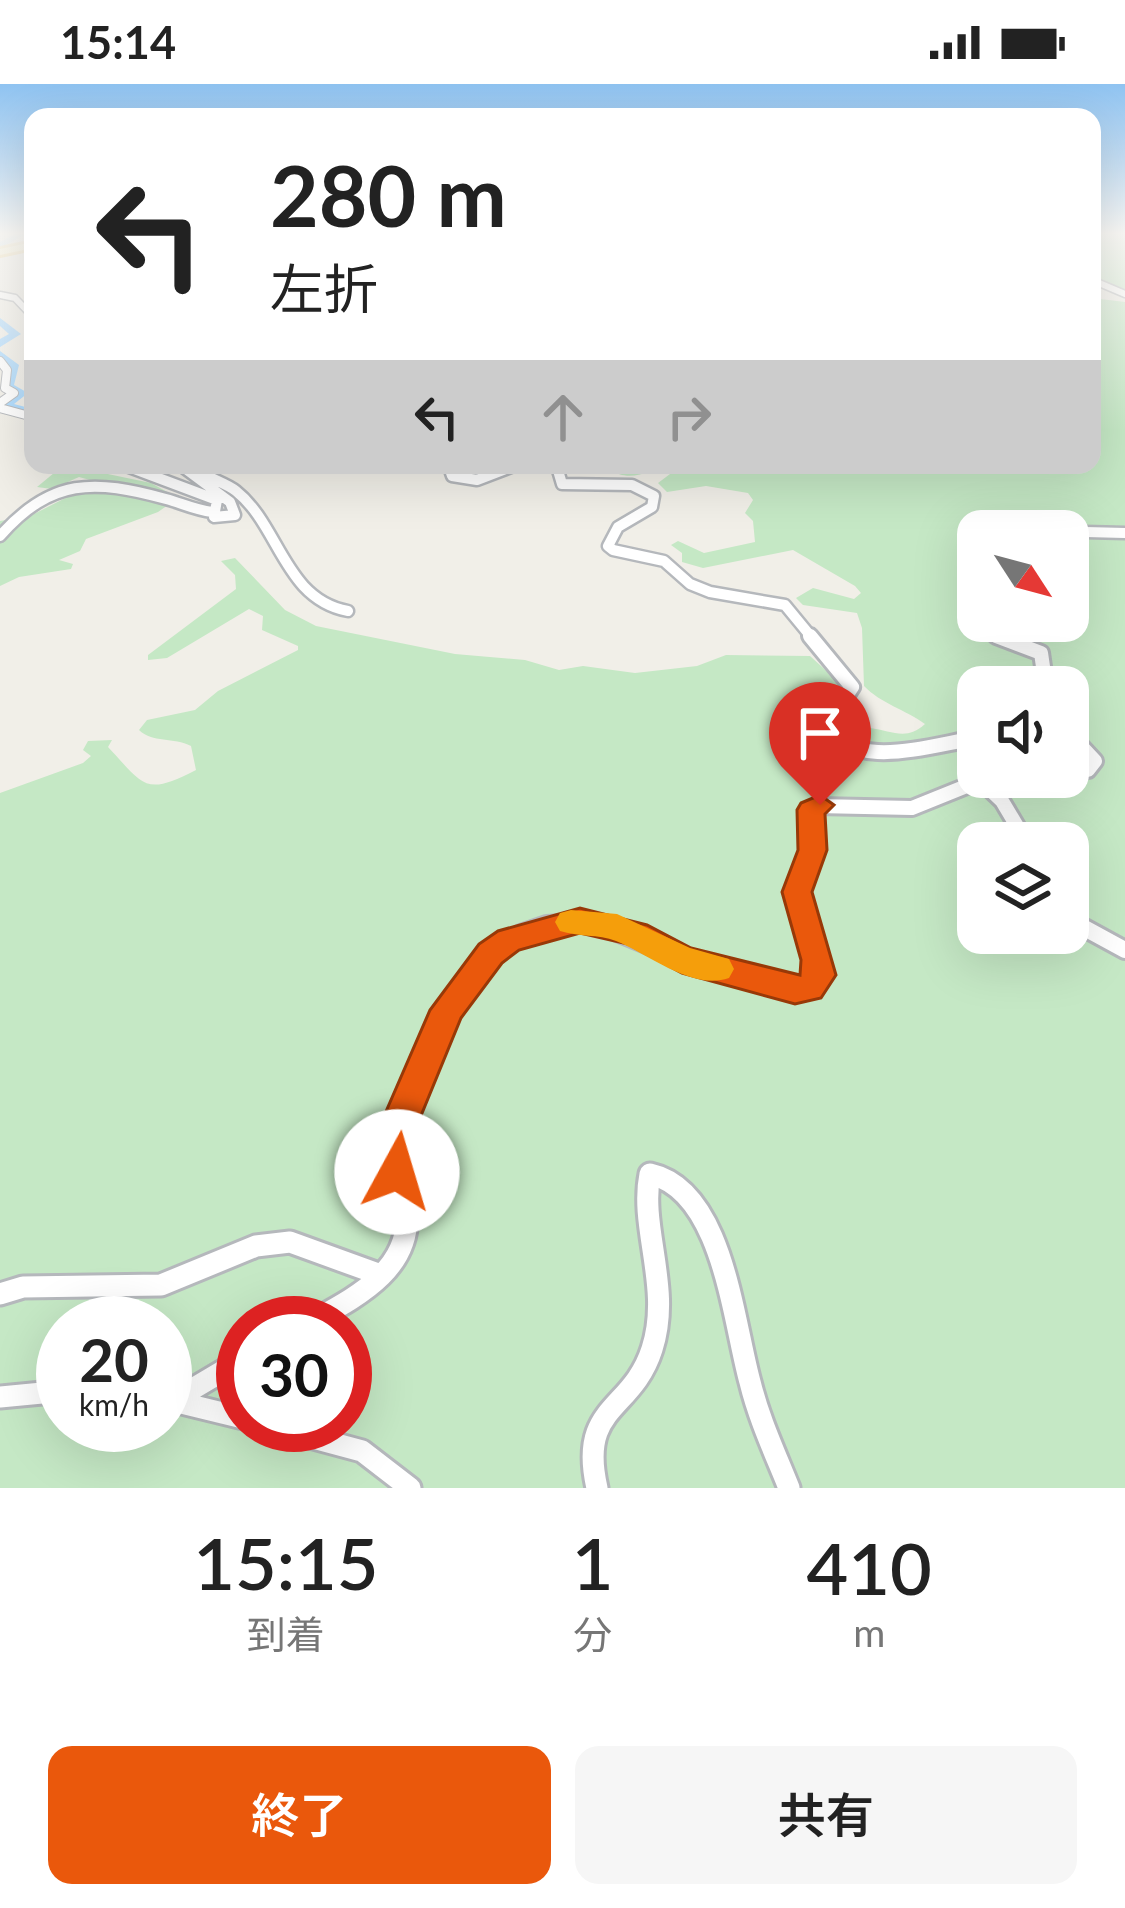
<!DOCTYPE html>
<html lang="ja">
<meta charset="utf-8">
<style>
body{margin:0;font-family:Lato,"Noto Sans JP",sans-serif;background:#f6f6f6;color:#222;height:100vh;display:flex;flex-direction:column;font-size:45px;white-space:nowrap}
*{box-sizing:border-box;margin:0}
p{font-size:39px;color:#767676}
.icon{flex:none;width:66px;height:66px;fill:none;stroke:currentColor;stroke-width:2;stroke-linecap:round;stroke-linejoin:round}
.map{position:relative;height:1404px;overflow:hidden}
.details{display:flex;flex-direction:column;background:#fff;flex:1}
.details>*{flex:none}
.hud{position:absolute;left:24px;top:24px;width:1077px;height:366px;border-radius:24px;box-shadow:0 12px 48px #0002;background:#fff;color:#222;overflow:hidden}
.needle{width:78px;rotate:126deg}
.buttons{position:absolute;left:957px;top:426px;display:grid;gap:24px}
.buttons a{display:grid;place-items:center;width:132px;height:132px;border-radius:24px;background:#fff;box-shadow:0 12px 48px #0002;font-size:60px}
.speed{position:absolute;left:36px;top:1212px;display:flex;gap:24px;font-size:60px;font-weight:700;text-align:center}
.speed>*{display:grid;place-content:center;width:156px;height:156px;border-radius:50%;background:#fff;box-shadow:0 12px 48px #0002;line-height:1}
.speed small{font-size:30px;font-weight:400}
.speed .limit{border:18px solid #d22;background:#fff;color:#111}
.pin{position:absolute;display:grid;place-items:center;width:102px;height:102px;color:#fff;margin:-123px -51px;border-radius:50% 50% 50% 0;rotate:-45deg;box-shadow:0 0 12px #0007}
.pin .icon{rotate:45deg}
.me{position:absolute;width:132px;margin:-66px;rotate:6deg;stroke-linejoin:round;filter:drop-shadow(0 0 9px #0008)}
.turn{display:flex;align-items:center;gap:42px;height:252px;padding:0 48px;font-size:54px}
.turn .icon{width:156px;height:156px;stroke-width:2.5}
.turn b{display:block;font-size:84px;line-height:102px}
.lanes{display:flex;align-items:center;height:114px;padding:0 48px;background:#0003;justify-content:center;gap:60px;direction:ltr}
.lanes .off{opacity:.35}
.eta{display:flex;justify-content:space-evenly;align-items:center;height:204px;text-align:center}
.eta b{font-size:72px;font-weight:600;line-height:84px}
.button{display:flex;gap:24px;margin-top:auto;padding:24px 48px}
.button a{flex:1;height:138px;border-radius:24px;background:#ea580c;color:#fff;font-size:48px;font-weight:600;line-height:138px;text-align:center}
.button a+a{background:#f6f6f6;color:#222}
.status{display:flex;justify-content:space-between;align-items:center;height:84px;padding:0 60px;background:#fff;direction:ltr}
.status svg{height:33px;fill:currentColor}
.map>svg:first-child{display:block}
</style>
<div class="status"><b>15:14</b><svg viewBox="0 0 49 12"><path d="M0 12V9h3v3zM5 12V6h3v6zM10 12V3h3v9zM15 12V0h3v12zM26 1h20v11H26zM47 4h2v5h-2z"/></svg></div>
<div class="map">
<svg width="1125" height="1404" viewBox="0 0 1125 1404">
<rect width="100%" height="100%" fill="#f1efe8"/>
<path fill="#c5e8c5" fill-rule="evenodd" d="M 1092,150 L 1125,150 L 1125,207 L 1092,198 Z
M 1092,214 L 1125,218 L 1125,1404 L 0,1404 L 0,709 L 83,679 L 91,672 L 83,666 L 88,657 L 112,656 L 108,663 C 144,701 144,713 196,686 L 191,662 C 174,653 152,659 139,646 L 147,636 L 195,626 L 218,607 L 298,566 L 298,562 L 262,546 L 263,532 L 249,525 L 167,574 L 148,576 L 148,571 L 236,505 L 235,491 L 221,477 L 235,474 L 285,526 L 316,542 L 455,570 L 525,576 L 559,586 L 583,582 L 635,589 L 697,582 L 726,571 L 810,572 L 842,601 L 814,641 L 820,649 C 836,647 855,641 870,644 C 892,647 907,657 925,640 C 906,626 880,619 864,602 L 862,544 L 857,529 L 803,521 L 796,514 L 813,504 L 854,515 L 861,509 L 855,502 L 793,466 L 703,484 L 682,478 L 682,469 L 671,461 L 678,457 L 704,469 L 755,458 L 753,437 L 745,429 L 753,416 L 748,409 L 706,402 L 667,408 L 658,399 L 678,384 C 651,381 634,402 609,385 L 613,381 L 1092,381 ZM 978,447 L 1068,447 L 1068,537 L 978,537 ZM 978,603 L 1068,603 L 1068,693 L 978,693 ZM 978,759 L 1068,759 L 1068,849 L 978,849 ZM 63,1239 L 165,1239 L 165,1341 L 63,1341 ZM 243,1239 L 345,1239 L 345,1341 L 243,1341 Z
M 74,383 L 151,399 L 178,414 L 158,428 L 86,455 L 80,467 L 59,476 L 73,480 L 71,485 L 19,493 L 0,502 L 0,437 L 30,432 L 97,398 L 79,393 L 52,405 L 37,403 L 54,389 Z"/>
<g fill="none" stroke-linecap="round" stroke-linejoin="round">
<path fill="#aadaff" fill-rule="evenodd" d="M 15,150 L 26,150 L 0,164 L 0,158 Z
M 0,234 L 21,250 L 0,263 L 0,255 L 9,250 L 0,242 Z
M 0,267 L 19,281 L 14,301 L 28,309 L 14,320 L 33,325 L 33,332 L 0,323 L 13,310 L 2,303 L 7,282 L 0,276 Z"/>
<defs>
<path id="minor-far5" d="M 1092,196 L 1125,210
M 0,211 L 15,214 L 33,233"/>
<path id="minor-far4" d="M 0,277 L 7,286 L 5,304 L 14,309 L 0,319
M 0,324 L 33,333
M 33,363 L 33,372
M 123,381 L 137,386
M 180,381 L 187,386
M 195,381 L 197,386
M 448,381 L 450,386
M 555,381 L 561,386
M 503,386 L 517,381"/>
<path id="minor-far3" d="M 129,383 L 217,416 L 214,433 L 235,431 L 230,418 L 183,383
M 196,383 C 206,395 223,397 236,407 C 280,442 284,515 348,527
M 449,383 L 452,392 L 477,396 L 511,383
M 557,383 L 562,400 L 632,401 L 654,412 L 652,423 L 618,443 L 608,462 L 613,466 L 664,477 L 690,500 L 710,508 L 785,521 L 813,555
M 0,452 C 51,394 94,395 166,415 C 181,419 195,426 212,428
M 978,479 L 967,465 L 973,445 L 1125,449
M 978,510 L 969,521 L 972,543 L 1004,555"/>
<path id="minor-far2" d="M 810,552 L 852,603 L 829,638 C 847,691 937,659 978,654
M 996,552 L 1041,569 L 1046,603
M 1068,648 L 1095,677 L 1088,686 L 1068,686
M 810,772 L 811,726 L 817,722 L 912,724 L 974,699 L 983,699 L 1002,717 L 1027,759"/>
<path id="minor-far1" d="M 1068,835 L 1125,866
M 398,1049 L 411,1011 L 463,906 L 498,865 L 521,850 L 547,841 L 593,838 L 695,880 L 795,906 L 809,905 L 819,891 C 805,847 789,812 812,769"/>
<path id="minor" d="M 0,1210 L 23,1203 L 161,1201 L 256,1162 L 290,1158 L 381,1191
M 309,1239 C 356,1213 414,1185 406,1123 C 403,1097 395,1073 399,1046
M 0,1313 L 63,1307
M 165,1315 L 243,1334
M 174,1316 L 243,1275
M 265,1341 L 362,1367 L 410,1404
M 597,1404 C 578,1321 632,1328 652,1265 C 672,1204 639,1144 650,1090 C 723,1106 733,1237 750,1298 C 759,1335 775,1369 789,1404"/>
<path id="primary" d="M 33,158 L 33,164 L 0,171 L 0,165 Z"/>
</defs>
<use href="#minor-far5" stroke="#b5b8bc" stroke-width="9"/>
<use href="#minor-far4" stroke="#b5b8bc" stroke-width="10"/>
<use href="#minor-far3" stroke="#b5b8bc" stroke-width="15"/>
<use href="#minor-far2" stroke="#b5b8bc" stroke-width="20"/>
<use href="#minor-far1" stroke="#b5b8bc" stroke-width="22"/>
<use href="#minor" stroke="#b5b8bc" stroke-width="27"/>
<use href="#primary" stroke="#f2c960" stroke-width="6"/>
<use href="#minor-far5" stroke="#fff" stroke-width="6"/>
<use href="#minor-far4" stroke="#fff" stroke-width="8"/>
<use href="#minor-far3" stroke="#fff" stroke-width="10"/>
<use href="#minor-far2" stroke="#fff" stroke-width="14"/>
<use href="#minor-far1" stroke="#fff" stroke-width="16"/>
<use href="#minor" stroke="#fff" stroke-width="21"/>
<use href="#primary" fill="#fff2af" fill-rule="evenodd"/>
</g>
<linearGradient id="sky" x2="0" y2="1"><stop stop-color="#8fc3f1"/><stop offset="0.43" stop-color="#f9f8f5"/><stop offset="1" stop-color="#f9f8f5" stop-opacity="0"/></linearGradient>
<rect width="1125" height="347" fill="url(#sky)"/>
<path fill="#ea580c" stroke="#983908" stroke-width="3" d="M 820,711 L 834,721 L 825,730 L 827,766 L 812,808 L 836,891 L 821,914 L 795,920 L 682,889 L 628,860 L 580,849 L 519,866 L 502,879 L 461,934 L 418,1039 L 417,1088 L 411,1101 L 397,1107 L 383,1101 L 378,1088 L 381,1039 L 430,926 L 479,860 L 498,847 L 580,824 L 647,841 L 691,864 L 800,891 L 801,876 L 782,808 L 798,766 L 797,726 L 801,719 Z"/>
<path fill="#f59e0b" d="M 571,826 L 617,830 L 690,864 L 729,875 L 734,885 L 729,894 C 692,907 649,870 616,857 C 598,850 578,853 560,847 L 555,838 L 560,829 Z"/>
</svg>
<div class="buttons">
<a><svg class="needle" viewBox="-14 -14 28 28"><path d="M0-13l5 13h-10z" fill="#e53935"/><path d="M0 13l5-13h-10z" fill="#767676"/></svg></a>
<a><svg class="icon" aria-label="sound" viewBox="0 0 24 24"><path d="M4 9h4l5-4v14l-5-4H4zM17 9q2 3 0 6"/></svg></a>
<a><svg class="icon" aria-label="layers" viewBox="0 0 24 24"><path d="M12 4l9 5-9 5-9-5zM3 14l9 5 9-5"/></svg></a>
</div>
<div class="speed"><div>20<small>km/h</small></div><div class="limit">30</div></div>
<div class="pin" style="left:820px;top:721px;background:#d93025"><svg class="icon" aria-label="arrive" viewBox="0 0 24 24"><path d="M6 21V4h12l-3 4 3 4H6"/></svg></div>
<svg class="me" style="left:397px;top:1088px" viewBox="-20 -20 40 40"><circle r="19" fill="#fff"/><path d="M0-13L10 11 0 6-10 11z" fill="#ea580c"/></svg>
<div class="hud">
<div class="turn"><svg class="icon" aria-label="left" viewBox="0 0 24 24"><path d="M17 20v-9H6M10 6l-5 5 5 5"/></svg><div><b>280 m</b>左折</div></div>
<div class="lanes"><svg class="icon" aria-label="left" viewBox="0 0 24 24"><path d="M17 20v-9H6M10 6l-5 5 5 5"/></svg><svg class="icon off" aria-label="ahead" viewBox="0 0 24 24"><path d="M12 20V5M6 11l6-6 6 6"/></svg><svg class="icon off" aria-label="right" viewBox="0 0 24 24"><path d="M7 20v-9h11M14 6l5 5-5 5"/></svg></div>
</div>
</div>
<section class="details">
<div class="eta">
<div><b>15:15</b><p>到着</p></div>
<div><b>1</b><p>分</p></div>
<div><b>410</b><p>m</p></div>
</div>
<div class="button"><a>終了</a><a>共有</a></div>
</section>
